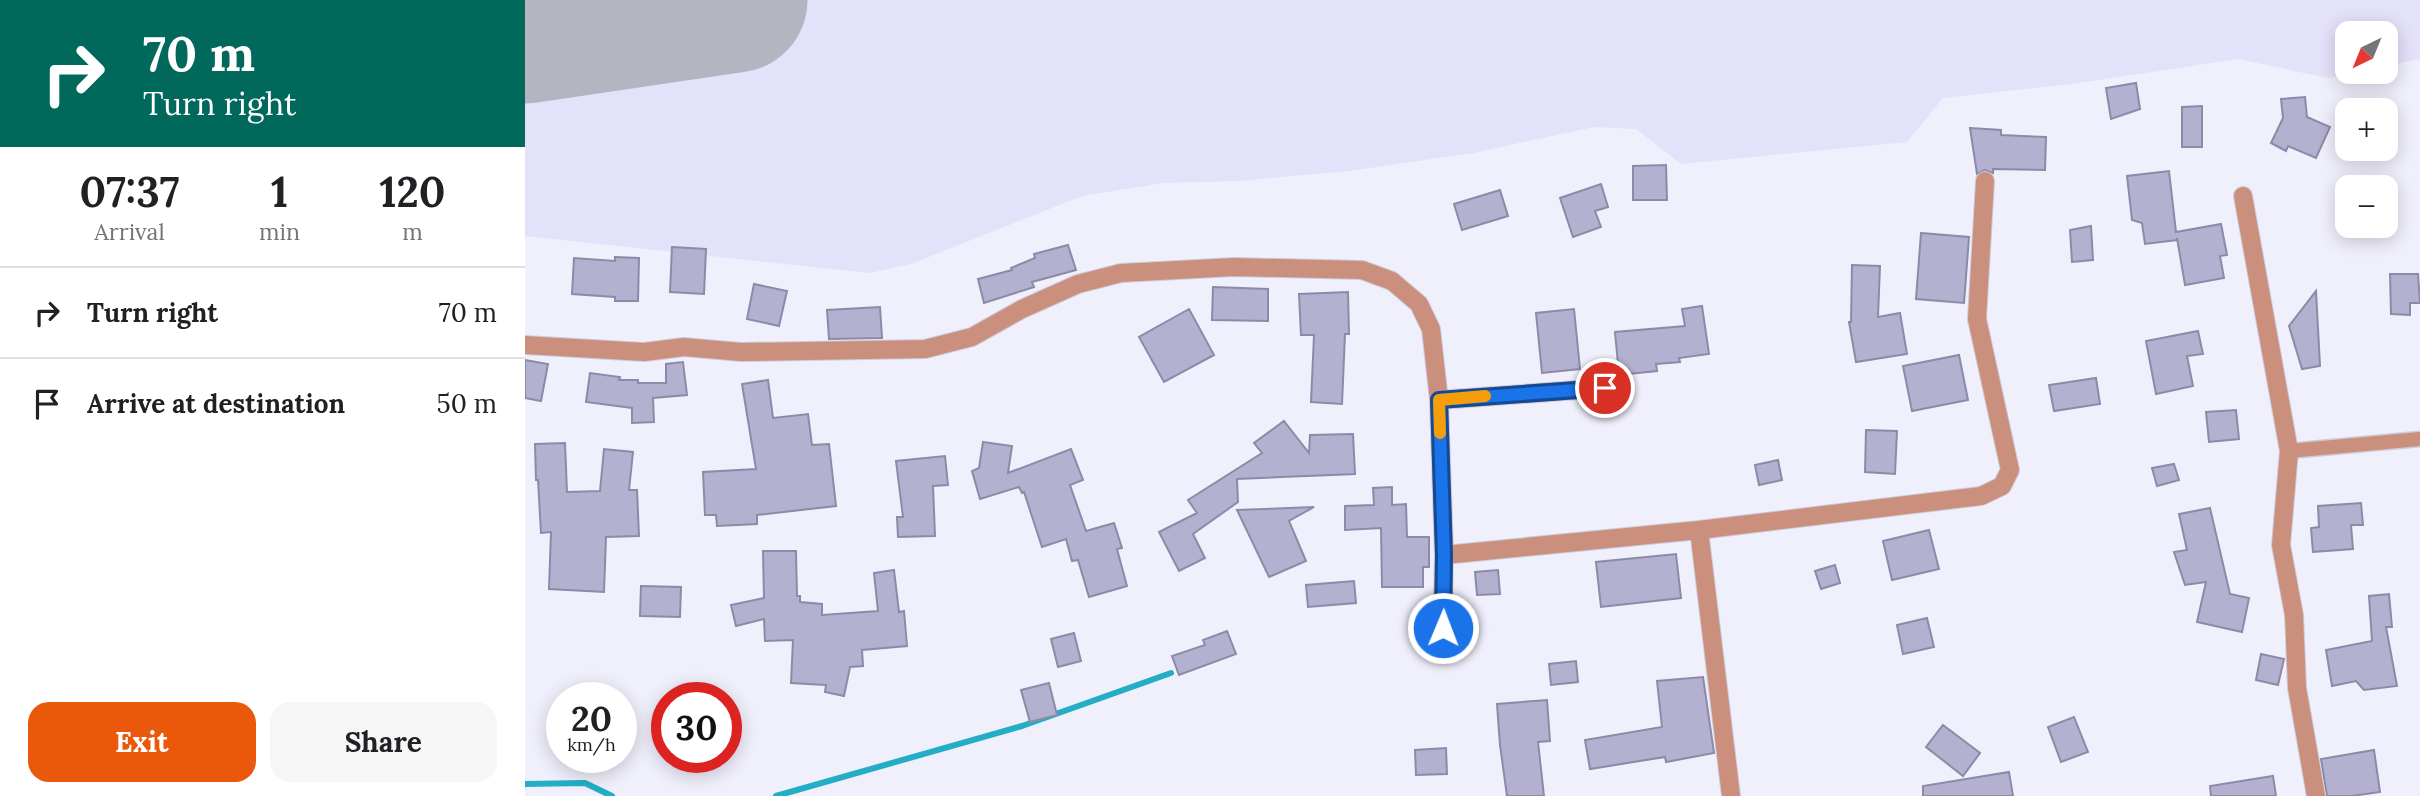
<!DOCTYPE html>
<meta charset="utf-8">
<style>
body{margin:0;font-family:Lora,serif;background:#f6f6f6;color:#202124;height:100vh;display:flex;flex-direction:column;font-size:26px;white-space:nowrap}
*{box-sizing:border-box;margin:0}
p{font-size:23px;color:#757577}
.icon{flex:none;width:38px;height:38px;fill:none;stroke:currentColor;stroke-width:2;stroke-linecap:round;stroke-linejoin:round}
.map{position:relative;flex:1;overflow:hidden}
.details{display:flex;flex-direction:column;background:#fff;width:525px}
.details>*{flex:none}
.top-card{background:#00695c;color:#fff;overflow:hidden}
.needle{width:46px;rotate:223deg}
.buttons{position:absolute;left:1810px;top:21px;display:grid;gap:14px}
.buttons a{display:grid;place-items:center;width:63px;height:63px;border-radius:14px;background:#fff;box-shadow:0 4px 18px #0003;font-size:35px}
.speed{position:absolute;left:21px;top:682px;display:flex;gap:14px;font-size:35px;font-weight:700;text-align:center}
.speed>*{display:grid;place-content:center;width:91px;height:91px;border-radius:50%;background:#fff;box-shadow:0 4px 18px #0003;line-height:1}
.speed small{font-size:18px;font-weight:400}
.speed .limit{border:10px solid #d22;background:#fff;color:#111}
.pin{position:absolute;display:grid;place-items:center;width:60px;height:60px;color:#fff;margin:-30px;border:4px solid #fff;border-radius:50%;box-shadow:0 2px 7px #0007}
.me{position:absolute;width:77px;margin:-38px;rotate:1deg;stroke-linejoin:round;filter:drop-shadow(0 0 5px #0008)}
.turn{display:flex;align-items:center;gap:24px;height:147px;padding:0 28px;font-size:32px}
.turn .icon{width:91px;height:91px;stroke-width:2.5}
.turn b{display:block;font-size:49px;line-height:60px}
.eta{display:flex;justify-content:space-evenly;align-items:center;height:119px;text-align:center}
.eta b{font-size:42px;font-weight:700;line-height:49px}
.action{display:flex;gap:14px;margin-top:auto;padding:14px 28px}
.action a{flex:1;height:80px;border-radius:21px;background:#ea580c;color:#fff;font-size:28px;font-weight:700;line-height:80px;text-align:center}
.action a+a{background:#f6f6f6;color:#202124}
ul{padding:0;list-style:none}
li{display:flex;align-items:center;gap:21px;height:91px;padding:0 28px;border-top:2px solid #e0e0e0}
li div{flex:1}
li b{display:block;font-size:26px}
li em{font-style:normal}
main{display:flex;flex:1;min-height:0}
.map>svg:first-child{display:block}
</style>
<main>
<section class="details">
<div class="top-card">
<div class="turn"><svg class="icon" aria-label="right" viewBox="0 0 24 24"><path d="M7 20v-9h11M14 6l5 5-5 5"/></svg><div><b>70 m</b>Turn right</div></div>
</div>
<div class="eta">
<div><b>07:37</b><p>Arrival</p></div>
<div><b>1</b><p>min</p></div>
<div><b>120</b><p>m</p></div>
</div>
<ul>
<li><svg class="icon" aria-label="right" viewBox="0 0 24 24"><path d="M7 20v-9h11M14 6l5 5-5 5"/></svg><div><b>Turn right</b></div><em>70 m</em></li>
<li><svg class="icon" aria-label="arrive" viewBox="0 0 24 24"><path d="M6 21V4h12l-3 4 3 4H6"/></svg><div><b>Arrive at destination</b></div><em>50 m</em></li>
</ul>
<div class="action"><a>Exit</a><a>Share</a></div>
</section>
<div class="map">
<svg width="1895" height="796" viewBox="0 0 1895 796">
<rect width="100%" height="100%" fill="#f0effc"/>
<path fill="#e4e1fa" d="M 0,0 L 1895,0 L 1895,59 L 1860,66 L 1860,33 L 1822,33 L 1822,72 L 1834,72 L 1803,78 L 1713,59 L 1547,84 L 1418,98 L 1382,142 L 1156,164 L 1111,129 L 1069,127 L 948,153 L 824,171 L 712,181 L 638,183 L 557,196 L 386,264 L 345,273 L 0,236 Z"/>
<g fill="none" stroke-linecap="round" stroke-linejoin="round">
<path stroke="#23aec5" stroke-width="6" d="M 0,784 L 60,783 L 87,796
M 251,796 L 497,726 L 646,673"/>
<path stroke="#b5b4c1" stroke-width="145" d="M 0,31 L 210,0"/>
</g>
<path fill="#b3b0d0" stroke="#8d8aa8" stroke-width="2" d="M 1611,83 L 1615,109 L 1586,119 L 1581,88 Z
M 1780,97 L 1782,117 L 1805,127 L 1791,158 L 1763,146 L 1761,151 L 1746,143 L 1758,118 L 1756,99 Z
M 1677,106 L 1677,147 L 1657,147 L 1657,107 Z
M 1445,128 L 1476,130 L 1476,135 L 1521,137 L 1520,170 L 1468,169 L 1468,173 L 1460,170 L 1452,174 Z
M 1141,165 L 1142,200 L 1108,200 L 1108,166 Z
M 1644,171 L 1651,232 L 1696,224 L 1702,255 L 1695,256 L 1699,278 L 1660,285 L 1652,238 L 1652,240 L 1620,244 L 1617,223 L 1607,220 L 1602,176 Z
M 1076,184 L 1083,207 L 1070,211 L 1076,227 L 1048,237 L 1035,198 Z
M 975,190 L 983,216 L 937,230 L 929,204 Z
M 1566,226 L 1568,260 L 1547,262 L 1545,230 Z
M 1396,233 L 1444,237 L 1439,303 L 1391,299 Z
M 543,245 L 551,270 L 507,282 L 509,287 L 459,303 L 453,279 L 487,270 L 486,268 L 510,258 L 509,254 Z
M 147,247 L 181,249 L 179,294 L 145,292 Z
M 90,257 L 114,258 L 113,301 L 90,301 L 90,297 L 47,294 L 49,258 L 90,261 Z
M 1327,265 L 1355,266 L 1353,317 L 1375,313 L 1382,354 L 1331,362 L 1324,322 L 1326,322 Z
M 1865,274 L 1893,274 L 1895,303 L 1885,303 L 1885,315 L 1866,314 Z
M 229,284 L 262,291 L 254,326 L 222,319 Z
M 688,287 L 743,289 L 743,321 L 687,320 Z
M 1791,291 L 1795,366 L 1777,369 L 1764,326 Z
M 823,292 L 824,334 L 820,334 L 817,404 L 786,402 L 789,335 L 776,335 L 774,294 Z
M 1177,306 L 1184,354 L 1154,358 L 1155,362 L 1131,364 L 1132,371 L 1094,375 L 1090,332 L 1160,326 L 1157,309 Z
M 355,307 L 357,338 L 304,339 L 302,310 Z
M 664,309 L 689,355 L 639,382 L 614,337 Z
M 1049,309 L 1055,369 L 1017,373 L 1011,313 Z
M 1673,331 L 1678,354 L 1662,356 L 1668,386 L 1631,394 L 1621,341 Z
M 1434,355 L 1443,400 L 1387,411 L 1378,366 Z
M 0,360 L 23,364 L 16,401 L 0,398 Z
M 158,362 L 162,395 L 128,398 L 129,422 L 107,423 L 107,408 L 61,402 L 65,373 L 95,377 L 94,380 L 113,380 L 113,383 L 141,383 L 141,364 Z
M 1571,378 L 1575,404 L 1529,411 L 1524,385 Z
M 243,380 L 248,418 L 283,414 L 287,445 L 304,444 L 311,506 L 232,515 L 232,524 L 192,526 L 191,515 L 180,515 L 178,472 L 231,469 L 217,384 Z
M 1711,410 L 1714,439 L 1684,442 L 1681,412 Z
M 759,421 L 784,453 L 785,435 L 828,434 L 830,474 L 712,479 L 713,502 L 668,534 L 680,558 L 654,571 L 634,532 L 672,513 L 663,500 L 737,453 L 729,443 Z
M 1341,430 L 1372,431 L 1370,474 L 1340,472 Z
M 458,442 L 487,446 L 483,473 L 546,449 L 558,480 L 545,485 L 561,531 L 589,523 L 597,548 L 592,549 L 602,586 L 564,597 L 553,560 L 547,561 L 541,539 L 517,547 L 499,492 L 497,493 L 494,487 L 455,499 L 447,471 L 454,468 Z
M 40,443 L 42,492 L 75,491 L 79,449 L 108,452 L 104,490 L 112,490 L 114,536 L 81,537 L 79,592 L 24,589 L 26,532 L 16,533 L 13,480 L 11,480 L 10,444 Z
M 420,456 L 423,485 L 408,486 L 410,536 L 373,537 L 372,517 L 378,517 L 371,461 Z
M 1253,460 L 1257,480 L 1234,485 L 1230,465 Z
M 1649,464 L 1654,480 L 1632,486 L 1627,468 Z
M 867,487 L 867,505 L 881,504 L 882,537 L 904,537 L 904,567 L 898,567 L 898,587 L 857,587 L 856,528 L 820,530 L 820,506 L 849,505 L 848,488 Z
M 1836,503 L 1838,525 L 1826,525 L 1828,549 L 1788,552 L 1786,528 L 1794,527 L 1793,506 Z
M 789,507 L 764,521 L 781,561 L 744,577 L 712,510 Z
M 1685,508 L 1705,594 L 1724,598 L 1717,632 L 1672,622 L 1681,582 L 1660,585 L 1649,552 L 1662,550 L 1654,514 Z
M 1404,530 L 1414,569 L 1367,580 L 1358,541 Z
M 238,551 L 271,551 L 272,596 L 275,596 L 275,602 L 297,604 L 297,615 L 353,611 L 349,573 L 369,570 L 374,612 L 379,611 L 382,646 L 337,650 L 338,666 L 325,667 L 319,696 L 300,692 L 301,685 L 266,683 L 268,640 L 240,641 L 239,619 L 211,626 L 206,605 L 239,598 Z
M 1151,554 L 1156,598 L 1076,607 L 1071,562 Z
M 1310,565 L 1315,583 L 1296,589 L 1290,571 Z
M 973,570 L 975,594 L 952,595 L 950,572 Z
M 829,581 L 831,603 L 783,607 L 781,585 Z
M 116,586 L 156,587 L 155,617 L 115,616 Z
M 1864,594 L 1867,627 L 1861,627 L 1872,686 L 1839,690 L 1831,681 L 1807,686 L 1801,650 L 1847,641 L 1844,596 Z
M 1402,618 L 1409,647 L 1378,654 L 1372,625 Z
M 702,631 L 711,654 L 654,675 L 647,656 L 680,645 L 678,640 Z
M 549,633 L 556,661 L 533,667 L 526,639 Z
M 1736,654 L 1759,659 L 1753,685 L 1731,680 Z
M 1051,661 L 1053,682 L 1026,685 L 1024,664 Z
M 1178,677 L 1189,753 L 1141,762 L 1140,757 L 1065,769 L 1060,740 L 1137,727 L 1132,681 Z
M 524,683 L 532,715 L 505,722 L 496,690 Z
M 1022,700 L 1025,741 L 1013,742 L 1019,796 L 982,796 L 975,745 L 972,704 Z
M 1549,717 L 1563,752 L 1536,762 L 1523,727 Z
M 1418,725 L 1455,753 L 1438,776 L 1401,747 Z
M 921,748 L 922,774 L 891,775 L 890,750 Z
M 1849,750 L 1855,792 L 1827,796 L 1802,796 L 1796,759 Z
M 1484,772 L 1488,796 L 1398,796 L 1398,786 Z
M 1748,776 L 1751,796 L 1686,796 L 1685,786 Z"/>
<g fill="none" stroke-linecap="round" stroke-linejoin="round">
<defs>
<path id="pedestrian" d="M 1764,451 L 1895,439"/>
<path id="minor" d="M 1718,196 L 1764,451 L 1756,545 L 1769,615 L 1772,688 L 1791,796
M 0,345 L 119,352 L 159,347 L 216,352 L 400,349 L 447,337 L 497,309 L 553,284 L 596,273 L 709,267 L 837,270 L 867,281 L 894,304 L 906,329 L 914,400 L 919,555 L 917,652
M 914,400 L 1080,388
M 1174,530 L 1206,796
M 919,555 L 1174,530 L 1456,496 L 1477,486 L 1485,470 L 1452,319 L 1460,181"/>
</defs>
<use href="#pedestrian" stroke="#cdccd9" stroke-width="17"/>
<use href="#minor" stroke="#cdccd9" stroke-width="20"/>
<use href="#pedestrian" stroke="#cb8f7d" stroke-width="14"/>
<use href="#minor" stroke="#cb8f7d" stroke-width="18"/>
</g>
<g fill="none" stroke-linecap="round" stroke-linejoin="round">
<defs>
<path id="route" d="M 918,628 L 919,555 L 914,400 L 1080,388"/>
</defs>
<use href="#route" stroke="#114b97" stroke-width="18"/>
<use href="#route" stroke="#1a73e8" stroke-width="12"/>
<path stroke="#f59e0b" stroke-width="12" d="M 915,433 L 914,400 L 960,396"/>
</g>
</svg>
<div class="buttons">
<a><svg class="needle" viewBox="-14 -14 28 28"><path d="M0-13l5 13h-10z" fill="#e53935"/><path d="M0 13l5-13h-10z" fill="#757577"/></svg></a>
<a>+</a>
<a>−</a>
</div>
<div class="speed"><div>20<small>km/h</small></div><div class="limit">30</div></div>
<div class="pin" style="left:1080px;top:388px;background:#d93025"><svg class="icon" aria-label="arrive" viewBox="0 0 24 24"><path d="M6 21V4h12l-3 4 3 4H6"/></svg></div>
<svg class="me" style="left:918px;top:628px" viewBox="-20 -20 40 40"><circle r="17" fill="#1a73e8" stroke="#fff" stroke-width="3"/><path d="M0-11L8 9 0 5-8 9z" fill="#fff"/></svg>
</div>
</main>
